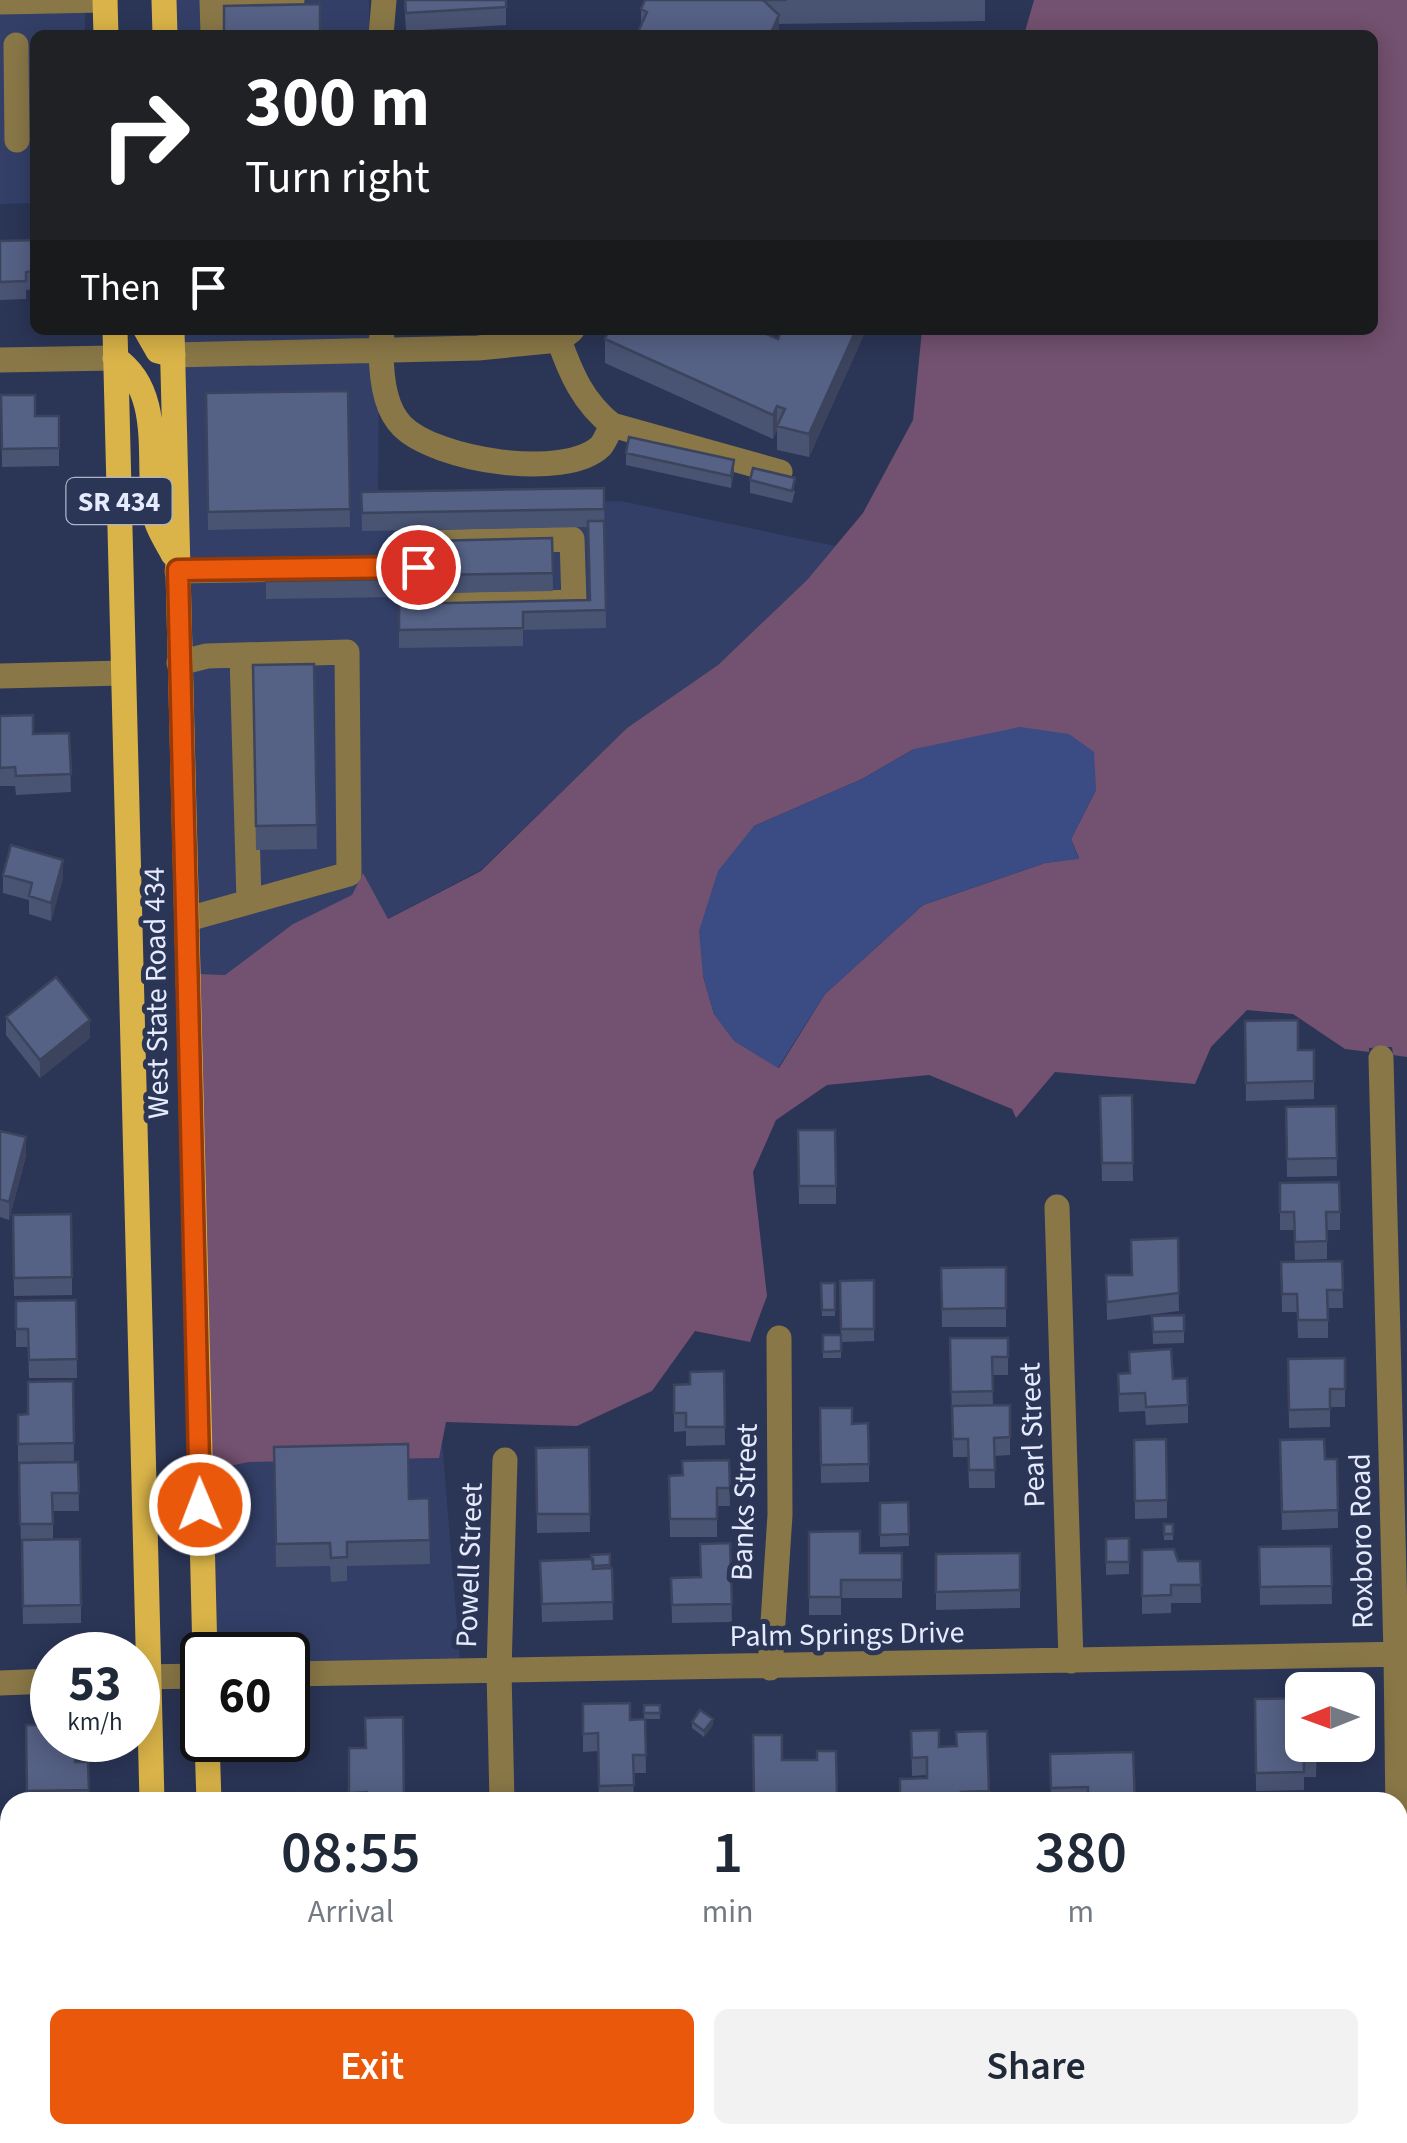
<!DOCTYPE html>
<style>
body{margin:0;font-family:"Source Sans 3",sans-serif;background:#f2f2f3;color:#1f2937;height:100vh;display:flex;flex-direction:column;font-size:38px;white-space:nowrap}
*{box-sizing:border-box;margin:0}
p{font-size:32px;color:#747a83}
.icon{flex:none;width:55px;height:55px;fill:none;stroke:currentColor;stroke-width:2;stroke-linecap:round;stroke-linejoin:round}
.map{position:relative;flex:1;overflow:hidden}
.panel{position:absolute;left:0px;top:1792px;width:1408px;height:352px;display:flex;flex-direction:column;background:#fff;border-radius:30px 30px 0 0;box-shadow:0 5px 25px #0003}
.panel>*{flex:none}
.banner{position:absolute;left:30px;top:30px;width:1348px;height:305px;border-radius:15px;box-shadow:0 5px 25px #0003;background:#202124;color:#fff;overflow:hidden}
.needle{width:65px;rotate:269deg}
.buttons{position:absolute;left:1285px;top:1672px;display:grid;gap:20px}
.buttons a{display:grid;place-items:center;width:90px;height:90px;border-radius:15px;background:#fff;box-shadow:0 5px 25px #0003;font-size:50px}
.speed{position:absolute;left:30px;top:1632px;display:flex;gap:20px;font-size:50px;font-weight:700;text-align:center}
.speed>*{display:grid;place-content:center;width:130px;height:130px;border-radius:50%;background:#fff;box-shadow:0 5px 25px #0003;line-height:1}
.speed small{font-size:25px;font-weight:400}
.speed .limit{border:5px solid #111;border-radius:15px;background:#fff;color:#111}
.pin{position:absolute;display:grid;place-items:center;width:85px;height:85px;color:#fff;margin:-42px;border:5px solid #fff;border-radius:50%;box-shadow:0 2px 10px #0007}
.me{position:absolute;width:110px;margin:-55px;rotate:359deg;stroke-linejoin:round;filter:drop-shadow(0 0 8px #0008)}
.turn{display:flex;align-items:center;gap:35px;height:210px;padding:0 50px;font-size:45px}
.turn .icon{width:130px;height:130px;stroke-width:2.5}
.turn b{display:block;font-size:70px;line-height:85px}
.then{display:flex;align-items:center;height:95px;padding:0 50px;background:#0003;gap:20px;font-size:38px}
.eta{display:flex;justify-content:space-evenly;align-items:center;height:170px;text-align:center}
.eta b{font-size:60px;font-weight:600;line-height:70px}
.primary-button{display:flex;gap:20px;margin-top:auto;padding:20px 50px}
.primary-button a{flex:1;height:115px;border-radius:15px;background:#ea580c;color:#fff;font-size:40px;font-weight:600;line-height:115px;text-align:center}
.primary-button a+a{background:#f2f2f3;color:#1f2937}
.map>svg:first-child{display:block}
</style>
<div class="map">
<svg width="1407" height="2143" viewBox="0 0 1407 2143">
<rect width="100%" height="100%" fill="#2b3556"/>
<path fill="#333f67" d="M 176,0 L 369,0 L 369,35 L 177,35 Z
M 85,11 L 85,35 L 35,35 L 35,203 L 0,204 L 0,13 Z
M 184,330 L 370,330 L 369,339 L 184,344 Z
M 379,360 L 378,507 L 621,501 L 835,546 L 807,580 L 718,665 L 627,728 L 481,870 L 387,919 L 363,874 L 353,895 L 293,924 L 225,975 L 200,974 L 185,365 Z
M 442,1440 L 460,1661 L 288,1662 L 288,1655 L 217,1655 L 211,1470 L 249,1462 L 438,1458 Z"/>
<path fill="#735170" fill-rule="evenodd" d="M 1034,0 L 1407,0 L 1407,1057 L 1393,1055 L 1392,1047 L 1369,1048 L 1369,1052 L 1345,1049 L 1293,1014 L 1247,1010 L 1211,1047 L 1195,1084 L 1055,1072 L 1016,1118 L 1012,1109 L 929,1075 L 827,1085 L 776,1120 L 753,1172 L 767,1296 L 750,1342 L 695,1331 L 652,1391 L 577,1426 L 446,1422 L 439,1458 L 249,1462 L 211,1470 L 200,974 L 225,975 L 293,924 L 352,895 L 363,873 L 388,919 L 481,871 L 627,728 L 718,665 L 807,580 L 863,513 L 913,420 L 922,330 L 1372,330 L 1372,35 L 1024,35 ZM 914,749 L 1096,790 L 1071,839 L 1079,858 L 1045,863 L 923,905 L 825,994 L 779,1068 L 735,1041 L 714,1014 L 703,976 L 754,826 L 862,779 Z"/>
<path fill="#3b4b83" d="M 1020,727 L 1069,734 L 1094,752 L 1096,790 L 1071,839 L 1079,859 L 1045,863 L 923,905 L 825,994 L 778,1068 L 734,1041 L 714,1014 L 703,976 L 699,931 L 718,871 L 754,826 L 862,779 L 914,749 Z"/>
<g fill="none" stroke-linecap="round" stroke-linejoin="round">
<path stroke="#897747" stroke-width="25" d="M 212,0 L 213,35
M 0,2 L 105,0
M 212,3 L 292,0
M 381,35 L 384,0
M 16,45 L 17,140
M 382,330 C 380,360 380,404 402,426 C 435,460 565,481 601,446 C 605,441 609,431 612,425
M 559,340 C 571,374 583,402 612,425 L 780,472
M 173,355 L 478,348 L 559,340 L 572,330
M 0,360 L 115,358
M 572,539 L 574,602 L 418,606 L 417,543 Z
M 177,571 L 297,569
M 242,655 L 249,901
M 179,663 L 207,656 L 347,652 L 349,874 L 188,919
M 0,676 L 123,673
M 1381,1058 L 1396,1655 L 1402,2143
M 1057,1207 L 1071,1661
M 770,1668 L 780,1515 L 779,1338
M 288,1674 L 1407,1654
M 138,1677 L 202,1676
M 0,1683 L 52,1681
M 502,1802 L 499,1671 L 505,1460
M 509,2135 L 510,2143
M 953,2135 L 953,2143"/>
<path stroke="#dab449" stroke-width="25" d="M 105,0 L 106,35
M 164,0 L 165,35
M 115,330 L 152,1802
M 146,330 L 158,351 L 173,355
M 172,330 L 205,1655
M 115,358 C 164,391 147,459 154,511 C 156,526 166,541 173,554
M 207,1740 L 209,1802
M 161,2135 L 161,2143
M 217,2135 L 217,2143"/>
</g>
<path fill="#495372" d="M 404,0 L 506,0 L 506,25 L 406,31 Z
M 645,0 L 985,0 L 985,21 L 779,24 L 779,35 L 638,35 L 641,25 L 641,9 Z
M 35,240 L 35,289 L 26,290 L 26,299 L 0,300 L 0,241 Z
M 866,330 L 809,457 L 777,450 L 777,430 L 773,439 L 605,363 L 605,339 L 778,339 Z
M 348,391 L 350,527 L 208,530 L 206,393 Z
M 1,395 L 35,416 L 59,416 L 59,466 L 2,467 Z
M 626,453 L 734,473 L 731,488 L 626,465 Z
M 750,480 L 795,491 L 792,503 L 750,493 Z
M 604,488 L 606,628 L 523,630 L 523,646 L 399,648 L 399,604 L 589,600 L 588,527 L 362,531 L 361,492 Z
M 552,538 L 553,591 L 431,593 L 431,541 Z
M 399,563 L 399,597 L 266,599 L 266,565 Z
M 314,664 L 317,849 L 256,850 L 253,665 Z
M 0,716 L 33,734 L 69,733 L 71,792 L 16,795 L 15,786 L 0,786 Z
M 3,875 L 63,878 L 51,921 L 29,914 L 29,900 L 3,893 Z
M 6,1017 L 90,1038 L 40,1078 L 6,1035 Z
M 1245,1021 L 1298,1050 L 1314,1050 L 1314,1099 L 1246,1101 Z
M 1132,1095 L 1133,1181 L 1102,1181 L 1100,1096 Z
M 1336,1106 L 1337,1176 L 1287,1177 L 1286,1107 Z
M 798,1130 L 836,1186 L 836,1204 L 799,1204 Z
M 0,1131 L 26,1156 L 9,1220 L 0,1217 Z
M 1280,1183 L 1340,1212 L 1340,1230 L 1327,1230 L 1327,1259 L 1295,1260 L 1294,1230 L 1280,1230 Z
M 13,1215 L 72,1277 L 72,1295 L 14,1296 Z
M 1178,1238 L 1179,1311 L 1107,1320 L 1106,1275 L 1132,1275 Z
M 1342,1261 L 1343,1308 L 1328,1308 L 1328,1338 L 1298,1338 L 1297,1312 L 1282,1312 L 1281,1262 Z
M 1006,1267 L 1006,1327 L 942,1327 L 941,1268 Z
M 874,1280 L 874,1341 L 841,1342 L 840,1281 Z
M 821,1283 L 835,1283 L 835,1316 L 822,1316 Z
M 76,1300 L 77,1378 L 29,1378 L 28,1347 L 16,1347 L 16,1301 Z
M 1184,1315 L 1184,1343 L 1153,1344 L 1152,1316 Z
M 823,1335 L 841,1335 L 841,1358 L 823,1358 Z
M 950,1338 L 1008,1338 L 1008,1375 L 992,1375 L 993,1405 L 1010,1405 L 1010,1455 L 994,1456 L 995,1488 L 969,1488 L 968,1457 L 953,1457 Z
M 1129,1352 L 1173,1379 L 1188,1405 L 1188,1423 L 1146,1425 L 1145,1411 L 1119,1412 L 1118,1374 L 1129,1374 Z
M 1288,1359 L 1345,1389 L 1345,1407 L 1330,1407 L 1330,1427 L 1289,1428 Z
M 724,1371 L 725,1445 L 686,1446 L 686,1431 L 674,1432 L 674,1385 L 690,1384 Z
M 73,1381 L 74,1461 L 18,1462 L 18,1415 L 28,1414 Z
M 820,1408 L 852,1424 L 869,1464 L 869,1482 L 821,1483 Z
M 1134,1440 L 1167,1500 L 1167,1518 L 1135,1519 Z
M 1280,1440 L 1325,1459 L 1337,1459 L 1338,1528 L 1282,1530 Z
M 274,1447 L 409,1499 L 429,1498 L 430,1564 L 347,1566 L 347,1581 L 331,1582 L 330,1566 L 276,1567 Z
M 589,1447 L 590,1532 L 537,1533 L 536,1448 Z
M 729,1460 L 730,1506 L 717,1506 L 717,1537 L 670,1537 L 669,1476 L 683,1475 Z
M 78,1462 L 79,1511 L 53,1511 L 53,1540 L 81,1605 L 81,1623 L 23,1624 L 19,1463 Z
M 908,1502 L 909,1546 L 880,1547 L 880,1503 Z
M 1164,1524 L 1173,1524 L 1173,1540 L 1164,1540 Z
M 809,1532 L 860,1553 L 902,1553 L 902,1598 L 841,1598 L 841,1615 L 809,1615 Z
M 1129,1538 L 1129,1574 L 1106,1575 L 1106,1539 Z
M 730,1543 L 732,1622 L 672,1623 L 671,1578 L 700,1577 Z
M 1331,1546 L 1332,1604 L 1260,1605 L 1259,1547 Z
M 1142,1550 L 1178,1561 L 1200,1561 L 1201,1603 L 1171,1603 L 1171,1613 L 1142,1614 Z
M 610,1554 L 610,1569 L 612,1568 L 613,1620 L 542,1622 L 540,1561 L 591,1559 Z
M 936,1554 L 1020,1590 L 1020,1608 L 936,1610 Z
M 1302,1698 L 1302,1745 L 1317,1745 L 1316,1777 L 1304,1777 L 1304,1790 L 1256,1791 L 1255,1699 Z
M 583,1704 L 630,1720 L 645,1719 L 646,1773 L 633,1773 L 634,1802 L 599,1802 L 598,1751 L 583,1752 Z
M 644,1705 L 660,1705 L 660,1719 L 644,1719 Z
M 692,1722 L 713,1725 L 704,1737 L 692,1728 Z
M 26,1725 L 75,1762 L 88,1762 L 89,1802 L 27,1802 Z
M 911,1731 L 939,1747 L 956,1746 L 987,1731 L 989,1802 L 900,1802 L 927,1778 L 927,1775 L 912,1776 Z
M 349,1748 L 366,1748 L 404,1802 L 349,1802 Z
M 836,1751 L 837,1802 L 754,1802 L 782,1760 L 817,1760 Z
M 1050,1754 L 1135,1802 L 1051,1802 Z"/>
<path fill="#3c445d" d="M 779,15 L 779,35 L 770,35 Z
M 856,330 L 866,330 L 809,457 L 809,434 Z
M 777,406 L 777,430 L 773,439 L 773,415 Z
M 734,460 L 734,473 L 731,488 L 731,476 Z
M 63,860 L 63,878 L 51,921 L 51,903 Z
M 90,1020 L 90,1038 L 40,1078 L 40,1060 Z
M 26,1137 L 26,1156 L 9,1220 L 9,1202 Z
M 713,1719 L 713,1725 L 704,1737 L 704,1731 Z"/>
<path fill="#556185" stroke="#3c445d" stroke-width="2.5" d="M 405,0 L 506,0 L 506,7 L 406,13 Z
M 645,0 L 787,0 L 763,0 L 779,15 L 770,35 L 644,35 L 638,32 L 647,12 L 641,9 Z
M 320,4 L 320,35 L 224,35 L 224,6 Z
M 35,240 L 35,271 L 26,272 L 26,281 L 0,282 L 0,241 Z
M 609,330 L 758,330 L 778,339 L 781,330 L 856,330 L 809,434 L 777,426 L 785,409 L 777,406 L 773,415 L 605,339 Z
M 348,391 L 350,509 L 208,512 L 206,393 Z
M 1,395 L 35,395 L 35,416 L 59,416 L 59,448 L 2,449 Z
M 629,437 L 734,460 L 731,476 L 626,453 Z
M 753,468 L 795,478 L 792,491 L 750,480 Z
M 604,488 L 604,509 L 362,513 L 361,492 Z
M 588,521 L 604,521 L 606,610 L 523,612 L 523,628 L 399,630 L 399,604 L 590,600 Z
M 552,538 L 553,573 L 431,575 L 431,541 Z
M 399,563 L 399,579 L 266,581 L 266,565 Z
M 314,664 L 317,825 L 256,826 L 253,665 Z
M 33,715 L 33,734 L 69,733 L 71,774 L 16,776 L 15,767 L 0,768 L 0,716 Z
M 11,845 L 63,860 L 51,903 L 29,896 L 32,883 L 3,875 Z
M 56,977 L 90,1020 L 40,1060 L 6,1017 Z
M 1298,1020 L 1298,1050 L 1314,1050 L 1314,1081 L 1246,1083 L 1245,1021 Z
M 1132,1095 L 1133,1163 L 1102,1163 L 1100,1096 Z
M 1336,1106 L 1337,1158 L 1287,1159 L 1286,1107 Z
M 798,1130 L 835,1130 L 836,1186 L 799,1186 Z
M 0,1131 L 26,1137 L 9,1202 L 0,1199 Z
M 1339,1182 L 1340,1212 L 1326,1212 L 1327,1241 L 1295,1242 L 1294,1212 L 1280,1212 L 1280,1183 Z
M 71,1214 L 72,1277 L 14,1278 L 13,1215 Z
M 1178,1238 L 1179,1293 L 1107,1302 L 1106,1275 L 1132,1275 L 1131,1240 Z
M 1342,1261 L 1343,1290 L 1327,1290 L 1328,1320 L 1298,1320 L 1297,1294 L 1282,1294 L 1281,1262 Z
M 1006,1267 L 1006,1308 L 942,1309 L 941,1268 Z
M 874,1280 L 874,1329 L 841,1329 L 840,1281 Z
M 821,1283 L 835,1283 L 835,1310 L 822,1310 Z
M 76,1300 L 77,1359 L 29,1360 L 28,1329 L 16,1329 L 16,1301 Z
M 1184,1315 L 1184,1331 L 1153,1332 L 1152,1316 Z
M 823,1335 L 841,1335 L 841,1351 L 823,1352 Z
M 950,1338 L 1008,1338 L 1008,1357 L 992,1357 L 993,1391 L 951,1392 Z
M 1171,1349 L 1173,1379 L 1187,1378 L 1188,1405 L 1146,1407 L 1145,1393 L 1119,1394 L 1118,1374 L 1130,1373 L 1129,1352 Z
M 1345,1358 L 1345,1389 L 1330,1389 L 1330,1409 L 1289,1410 L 1288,1359 Z
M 724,1371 L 725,1427 L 686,1427 L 686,1413 L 674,1413 L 674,1385 L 690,1384 L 690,1372 Z
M 73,1381 L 74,1443 L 18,1444 L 18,1415 L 28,1414 L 28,1382 Z
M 1010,1405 L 1010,1437 L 994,1438 L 995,1470 L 969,1470 L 968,1439 L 953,1439 L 952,1406 Z
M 820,1408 L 852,1408 L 852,1424 L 868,1423 L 869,1464 L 821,1465 Z
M 1166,1439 L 1167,1500 L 1135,1501 L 1134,1440 Z
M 1324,1439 L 1325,1459 L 1337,1459 L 1338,1510 L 1282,1512 L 1280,1440 Z
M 408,1444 L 409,1499 L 429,1498 L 430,1540 L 347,1542 L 347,1557 L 331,1558 L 330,1543 L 276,1544 L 274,1447 Z
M 589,1447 L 590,1514 L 537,1514 L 536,1448 Z
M 729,1460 L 730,1488 L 717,1488 L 717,1519 L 670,1519 L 669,1476 L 683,1475 L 682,1461 Z
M 78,1462 L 79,1493 L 52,1493 L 53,1524 L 20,1524 L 19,1463 Z
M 908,1502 L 909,1534 L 880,1535 L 880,1503 Z
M 1164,1524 L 1173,1524 L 1173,1534 L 1164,1534 Z
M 860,1531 L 860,1553 L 902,1553 L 902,1580 L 841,1580 L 841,1597 L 809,1597 L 809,1532 Z
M 1129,1538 L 1129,1562 L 1106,1562 L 1106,1539 Z
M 80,1539 L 81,1605 L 23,1606 L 22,1540 Z
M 730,1543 L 732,1604 L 672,1605 L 671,1578 L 701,1577 L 700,1544 Z
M 1331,1546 L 1332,1586 L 1260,1587 L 1259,1547 Z
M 1174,1549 L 1178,1561 L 1200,1561 L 1201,1585 L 1171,1585 L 1171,1595 L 1142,1596 L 1142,1550 Z
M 1020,1553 L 1020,1590 L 936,1592 L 936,1554 Z
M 610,1554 L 610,1565 L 593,1566 L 591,1555 Z
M 593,1559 L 593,1569 L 612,1568 L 613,1602 L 542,1604 L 540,1561 Z
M 1302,1698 L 1302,1731 L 1300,1731 L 1301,1740 L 1302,1739 L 1302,1745 L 1316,1745 L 1316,1759 L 1304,1759 L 1304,1772 L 1256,1773 L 1255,1699 Z
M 630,1703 L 630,1720 L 645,1719 L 646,1755 L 633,1755 L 634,1785 L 599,1786 L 598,1733 L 583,1734 L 583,1704 Z
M 644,1705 L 660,1705 L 660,1713 L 644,1713 Z
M 700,1710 L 713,1719 L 704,1731 L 692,1722 Z
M 403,1717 L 404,1802 L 367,1802 L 367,1792 L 349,1793 L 349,1748 L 366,1748 L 365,1718 Z
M 26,1725 L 52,1725 L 52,1740 L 75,1740 L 75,1762 L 88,1762 L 89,1790 L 27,1791 Z
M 939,1730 L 939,1747 L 957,1746 L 956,1732 L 987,1731 L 989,1791 L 961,1792 L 962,1802 L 900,1802 L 900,1779 L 927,1778 L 927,1757 L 912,1758 L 911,1731 Z
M 753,1735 L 782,1735 L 782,1760 L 817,1760 L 817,1751 L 836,1751 L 837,1794 L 787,1794 L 787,1802 L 754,1802 Z
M 1133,1752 L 1135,1802 L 1088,1802 L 1088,1787 L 1051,1788 L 1050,1754 Z
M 41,2135 L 97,2135 L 97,2143 L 41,2143 Z
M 362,2135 L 422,2135 L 422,2143 L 362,2143 Z
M 592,2135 L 654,2135 L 654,2143 L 592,2143 Z
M 804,2135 L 853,2135 L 853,2143 L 804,2143 Z
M 1064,2135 L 1103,2135 L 1103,2143 L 1063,2143 Z
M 1220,2135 L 1302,2135 L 1302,2143 L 1220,2143 Z"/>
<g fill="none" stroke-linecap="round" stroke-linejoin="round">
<defs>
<path id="route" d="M 200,1505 L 178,570 L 418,567"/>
</defs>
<use href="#route" stroke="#983908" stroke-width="25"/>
<use href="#route" stroke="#ea580c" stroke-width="18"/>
</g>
<g text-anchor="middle" stroke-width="10" stroke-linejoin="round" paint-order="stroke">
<rect fill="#2b3556" stroke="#adb4ca" stroke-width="2.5" x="66.5" y="478" width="105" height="46" rx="8"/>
<g font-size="28" font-weight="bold" fill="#e5ebfc">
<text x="119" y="511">SR 434</text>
</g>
<g font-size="30" fill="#e5ebfc" stroke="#2b3556">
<text transform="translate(156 993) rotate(-91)" y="10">West State Road 434</text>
<text transform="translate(1032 1435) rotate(-92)" y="10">Pearl Street</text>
<text transform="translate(744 1502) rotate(-88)" y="10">Banks Street</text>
<text transform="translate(1361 1541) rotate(-91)" y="10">Roxboro Road</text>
<text transform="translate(469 1565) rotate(-88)" y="10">Powell Street</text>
<text transform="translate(847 1634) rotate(-1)" y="10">Palm Springs Drive</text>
</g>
</g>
</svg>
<div class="buttons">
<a><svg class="needle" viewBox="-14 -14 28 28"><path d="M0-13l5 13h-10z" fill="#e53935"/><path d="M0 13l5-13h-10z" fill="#747a83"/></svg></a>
</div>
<div class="speed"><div>53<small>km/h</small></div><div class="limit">60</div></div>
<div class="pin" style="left:418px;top:567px;background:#d93025"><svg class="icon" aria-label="arrive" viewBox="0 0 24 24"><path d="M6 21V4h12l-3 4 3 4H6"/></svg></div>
<svg class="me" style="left:200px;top:1505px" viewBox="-20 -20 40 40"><circle r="17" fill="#ea580c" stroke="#fff" stroke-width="3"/><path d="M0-11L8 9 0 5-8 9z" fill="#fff"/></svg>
<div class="banner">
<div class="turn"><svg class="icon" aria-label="right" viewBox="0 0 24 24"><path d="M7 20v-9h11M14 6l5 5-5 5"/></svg><div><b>300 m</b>Turn right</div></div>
<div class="then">Then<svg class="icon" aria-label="arrive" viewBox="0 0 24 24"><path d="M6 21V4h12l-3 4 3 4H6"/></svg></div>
</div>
<section class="panel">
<div class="eta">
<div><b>08:55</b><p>Arrival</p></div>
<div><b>1</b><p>min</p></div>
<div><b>380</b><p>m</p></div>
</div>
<div class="primary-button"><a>Exit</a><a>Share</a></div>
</section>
</div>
